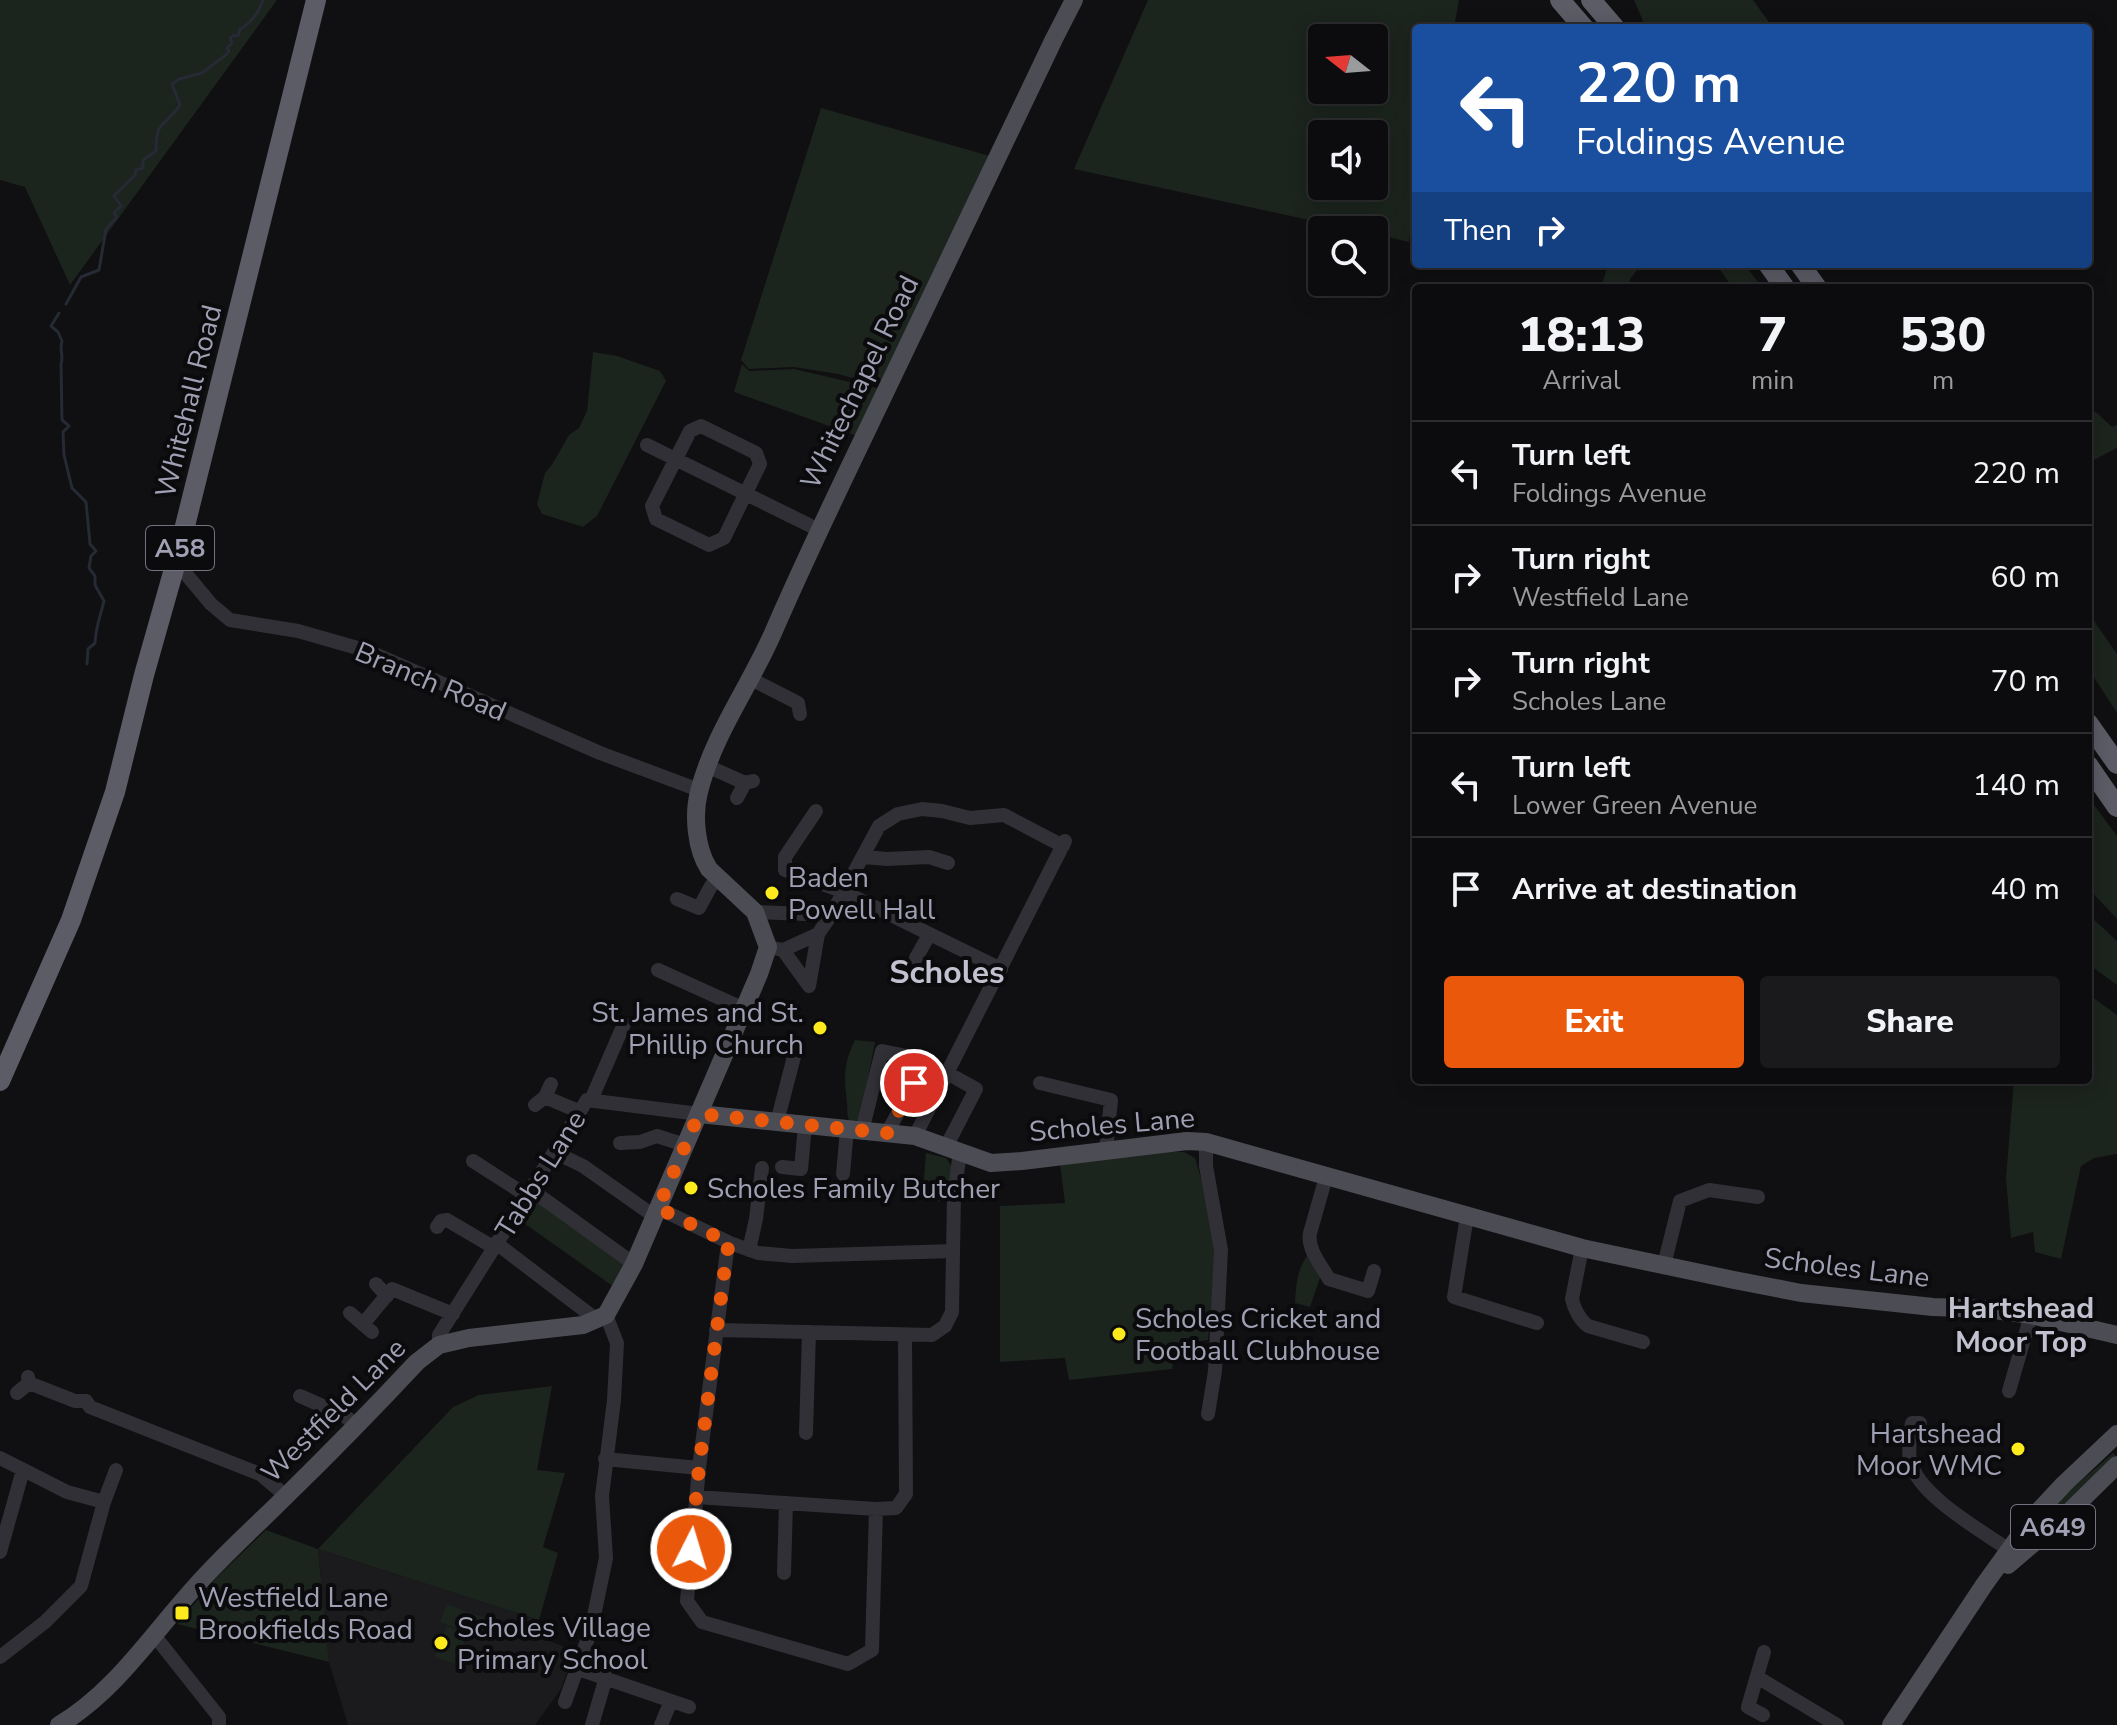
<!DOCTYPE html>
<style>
body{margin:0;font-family:"Nunito Sans",sans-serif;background:#1a191b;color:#f1f3f6;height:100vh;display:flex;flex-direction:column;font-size:30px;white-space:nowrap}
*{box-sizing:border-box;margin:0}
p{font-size:26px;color:#9a9b9d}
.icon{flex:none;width:44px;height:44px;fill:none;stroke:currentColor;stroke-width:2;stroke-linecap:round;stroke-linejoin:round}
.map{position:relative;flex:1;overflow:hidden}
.details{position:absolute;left:1412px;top:284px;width:680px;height:800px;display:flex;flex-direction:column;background:#0c0b0d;border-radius:8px;box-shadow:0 4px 20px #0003,0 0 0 2px #2c2b2e}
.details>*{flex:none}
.guide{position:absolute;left:1412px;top:24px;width:680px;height:244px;border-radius:8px;box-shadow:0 4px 20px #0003,0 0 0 2px #2c2b2e;background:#1a4fa0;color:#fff;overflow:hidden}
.needle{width:52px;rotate:287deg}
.tools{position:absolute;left:1308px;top:24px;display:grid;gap:16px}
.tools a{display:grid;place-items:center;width:80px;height:80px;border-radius:8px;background:#0c0b0d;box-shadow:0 4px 20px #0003,0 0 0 2px #2c2b2e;font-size:40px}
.pin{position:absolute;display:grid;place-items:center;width:68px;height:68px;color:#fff;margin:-34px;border:4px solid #fff;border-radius:50%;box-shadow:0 2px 8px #0007}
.me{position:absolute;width:88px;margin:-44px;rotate:5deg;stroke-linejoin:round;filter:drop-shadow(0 0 6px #0008)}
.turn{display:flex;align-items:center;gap:28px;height:168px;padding:0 32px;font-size:36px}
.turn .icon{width:104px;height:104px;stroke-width:2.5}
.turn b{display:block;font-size:56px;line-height:68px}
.then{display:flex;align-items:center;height:76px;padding:0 32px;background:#0003;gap:16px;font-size:30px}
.eta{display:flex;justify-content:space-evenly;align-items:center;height:136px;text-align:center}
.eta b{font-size:48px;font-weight:800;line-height:56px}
.action{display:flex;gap:16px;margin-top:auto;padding:16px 32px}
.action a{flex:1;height:92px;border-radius:8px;background:#ea580c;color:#fff;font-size:32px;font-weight:800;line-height:92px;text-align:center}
.action a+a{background:#1a191b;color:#f1f3f6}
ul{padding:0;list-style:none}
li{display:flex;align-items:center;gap:24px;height:104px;padding:0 32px;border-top:2px solid #2c2b2e}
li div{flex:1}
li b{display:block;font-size:30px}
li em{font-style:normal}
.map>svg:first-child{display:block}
</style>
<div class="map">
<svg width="2117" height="1725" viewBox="0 0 2117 1725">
<rect width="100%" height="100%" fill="#100f11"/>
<path fill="#1b1b1e" d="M 318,1549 L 539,1620 L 534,1635 L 575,1651 L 561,1689 L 535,1725 L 348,1725 L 329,1662 Z"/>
<path fill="#1c241e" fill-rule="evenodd" d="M 0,0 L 277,0 L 70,285 L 25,187 L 0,180 Z
M 1148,0 L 1459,0 L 1454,28 L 1416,28 L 1416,206 L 1409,242 L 1374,234 L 1374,230 L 1355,230 L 1074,169 ZM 1322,38 L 1374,38 L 1374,90 L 1322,90 ZM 1322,134 L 1374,134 L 1374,186 L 1322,186 Z
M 1634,0 L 1753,0 L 1771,25 L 1771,28 L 1646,28 Z
M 821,108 L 990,156 L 882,386 L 838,374 L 794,367 L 749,369 L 741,360 Z
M 1608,264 L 1642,264 L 1630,279 L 1629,288 L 1601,288 Z
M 1716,264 L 1744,264 L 1763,288 L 1733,288 Z
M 593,352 L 617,356 L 660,371 L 666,381 L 597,516 L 583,527 L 542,514 L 537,504 L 545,473 L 553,463 L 569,435 L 579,428 L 587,411 Z
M 742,364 L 749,371 L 794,369 L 880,389 L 860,437 L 734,392 Z
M 2088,410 L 2097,413 L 2112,427 L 2117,425 L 2117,448 L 2088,463 Z
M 2088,612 L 2117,654 L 2117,713 L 2088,668 Z
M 2088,797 L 2117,836 L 2117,919 L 2088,888 Z
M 2088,914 L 2117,941 L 2117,985 L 2088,964 Z
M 2088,994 L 2117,1015 L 2117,1154 L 2094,1158 L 2081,1166 L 2061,1259 L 2035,1252 L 2033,1232 L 2011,1238 L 2006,1178 L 2014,1080 L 2088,1080 Z
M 855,1040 L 875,1042 L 860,1120 L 850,1122 C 846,1115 848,1111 847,1103 C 844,1078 843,1064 855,1040 Z
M 1166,1151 L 1184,1152 L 1195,1158 C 1204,1188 1213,1219 1214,1251 C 1215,1281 1211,1311 1208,1340 L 1176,1344 L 1172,1369 L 1069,1380 L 1065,1358 L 1000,1362 L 1000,1206 L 1065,1203 L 1060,1164 Z
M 926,1153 L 946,1158 L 952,1167 L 949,1201 L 926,1202 L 924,1178 Z
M 531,1198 L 626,1263 L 614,1287 L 521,1221 Z
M 1307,1256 L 1320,1278 L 1310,1307 L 1295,1303 C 1296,1286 1297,1270 1307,1256 Z
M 552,1386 L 537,1470 L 565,1473 L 543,1547 L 558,1553 L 539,1620 L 318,1549 L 329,1662 L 177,1624 L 217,1577 L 266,1530 L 318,1549 L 453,1407 L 479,1395 Z
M 2113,1453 L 2116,1456 L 2027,1542 L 2025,1535 L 2067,1493 Z
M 447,1604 L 487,1619 L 480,1637 L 440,1622 Z
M 447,1626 L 467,1634 L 456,1664 L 435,1657 Z"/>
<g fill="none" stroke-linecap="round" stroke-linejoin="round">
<path stroke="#252a35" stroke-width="3" d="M 66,304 L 81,277 L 99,270 L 106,229 L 117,217 L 114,213 L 121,206 L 114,196 L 135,175 L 136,170 L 143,168 L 143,160 L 156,151 C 156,118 164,129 180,105 L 172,84 L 179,79 L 202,73 L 227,54 L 229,51 L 227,48 L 232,43 L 230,38 L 234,35 L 238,36 L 240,29 C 251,23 259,12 263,0
M 59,313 L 51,326 L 58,332 L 62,341 C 59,350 64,355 61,364 L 62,420 L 69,426 L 63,432 L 64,455 L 72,488 L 86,502 L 90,544 L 96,551 L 91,556 L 89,568 L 95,576 L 95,585 L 104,601 C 100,618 96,625 95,643 L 88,649 L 87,664"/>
<path stroke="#313036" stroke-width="14" d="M 701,426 L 756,453 L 760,464 L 724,538 L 709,545 L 656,519 L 652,506 L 690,431 Z
M 647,445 L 819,530
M 176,562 L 211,604 L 230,620 L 298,631 L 368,651 L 600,753 L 699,790
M 751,679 L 798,703 L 800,714
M 707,766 L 745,783
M 737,798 L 745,783 L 753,781
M 816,811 L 785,857 L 785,870 L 844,892 L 1001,969
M 864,857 L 887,859 L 929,857 L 948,863
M 677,899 L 699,908 L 711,886 L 719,879
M 755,912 L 831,915
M 768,947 L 783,950 L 818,934
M 783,950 L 809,986
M 916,958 L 929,935
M 658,970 L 744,1009
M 809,986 L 818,934 L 831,915 L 879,826 L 898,814 L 922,809 L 942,811 L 970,818 L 1004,815 L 1063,846
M 1040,1083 L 1111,1100 L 1106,1150
M 545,1097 L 578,1111
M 591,1100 L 624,1024
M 535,1105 L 545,1097 L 551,1084
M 777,1122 L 796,1049
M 862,1131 L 882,1051 L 927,1060 L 887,1133
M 915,1136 L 1065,841
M 1206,1142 L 1206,1166 L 1221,1250 L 1215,1371 L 1208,1414
M 620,1143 L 640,1142 L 657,1136 L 685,1145
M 946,1147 L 976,1089 L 947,1073
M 554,1152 L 583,1166 L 654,1216
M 473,1161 L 526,1195
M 782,1167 L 801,1169 L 805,1125
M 843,1174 L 847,1129
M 1326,1177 L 1310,1233 C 1307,1249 1321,1265 1329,1279 L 1368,1291 L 1374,1271
M 530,1189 L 634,1264
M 658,1208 L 730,1243 L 758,1253 L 792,1256 L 953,1251
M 1467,1216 L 1454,1297 L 1537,1323
M 437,1227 L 441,1221 L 447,1220 L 493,1247
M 496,1243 L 597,1320
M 730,1243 L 727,1251 L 699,1468 L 687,1601 L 702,1622 L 848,1664 L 872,1650 L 876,1509
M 1582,1248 L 1572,1299 C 1574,1309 1580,1320 1588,1326 L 1643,1342
M 749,1250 L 756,1219 L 762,1168
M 1664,1265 L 1680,1201 L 1709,1190 L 1758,1197
M 376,1284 L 387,1296
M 350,1313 L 372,1332
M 363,1324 L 392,1289 L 453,1314
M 716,1330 L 932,1335 L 945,1326 L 952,1312 L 954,1196 L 960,1152
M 439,1345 L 439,1335 L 587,1100 L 699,1114
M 29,1383 L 75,1401 L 86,1401 L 90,1407 L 260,1474 L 286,1496
M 2009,1391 L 2031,1315
M 17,1393 L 29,1383 L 28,1377
M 300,1396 L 343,1415 L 357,1425
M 1920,1423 L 1912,1423 C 1910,1435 1908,1449 1910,1461 C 1919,1498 1988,1534 2018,1556
M 806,1433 L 809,1332
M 0,1458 L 67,1492 L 104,1502
M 605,1459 L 699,1468
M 696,1497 L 876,1509 L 896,1508 L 906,1494 L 905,1335
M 0,1552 L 23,1470
M 784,1573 L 786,1503
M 154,1635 L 219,1717 L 219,1725
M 0,1657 L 45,1622 L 81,1586 L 104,1502 L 116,1470
M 578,1669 L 689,1707
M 1757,1677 L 1837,1725
M 565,1702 L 591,1630 L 606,1558 L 602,1496 L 614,1400 L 617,1343 L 606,1315
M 1763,1715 L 1748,1707 L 1764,1652
M 592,1725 L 606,1677
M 661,1725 L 671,1701"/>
<path stroke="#4c4c55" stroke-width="18" d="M 699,1114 L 915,1136 L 991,1163 L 1022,1161 L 1187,1141 L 1206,1142 L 1582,1248 L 1734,1280 L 1801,1293 L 1933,1307 L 1987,1309 L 2031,1315 L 2117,1335
M 2008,1565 L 2064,1517 L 2117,1465
M 59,1725 C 115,1692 152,1634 195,1587 C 223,1555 255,1527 285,1497 C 330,1453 374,1408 417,1362 L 439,1345 L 469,1338 L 583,1325 L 606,1315 L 634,1264 L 759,974 L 768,947 L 755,912 L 709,869 C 696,849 693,815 699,792 C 713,735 750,686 773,633 C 811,545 853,460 894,374 C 947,262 1001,151 1054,39 L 1074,0
M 1891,1725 L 1984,1585 L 2033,1517 L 2064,1484 L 2117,1434"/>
<path stroke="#5c5c67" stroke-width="20" d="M 1560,0 L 1584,28
M 1591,0 L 1615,28
M 1768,264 L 1785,288
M 1800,264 L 1817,288
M 2088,723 L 2117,764
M 2088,765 L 2117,807
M 0,1081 L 71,920 L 115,792 L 144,675 L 176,562 L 316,0"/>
</g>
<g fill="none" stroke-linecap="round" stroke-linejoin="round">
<path stroke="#ea580c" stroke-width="14" stroke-dasharray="0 25.2" d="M 691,1549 L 699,1468 L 727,1251 L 730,1243 L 658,1208 L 699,1114 L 887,1133 L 914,1083"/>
</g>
<g fill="#fcea1d" stroke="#0b0a0c" stroke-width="3">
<circle cx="772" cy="893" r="8"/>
<circle cx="820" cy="1028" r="8"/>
<circle cx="691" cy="1188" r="8"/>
<circle cx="1119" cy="1334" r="8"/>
<circle cx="2018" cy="1449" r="8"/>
<rect x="174" y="1605" width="16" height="16" rx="4"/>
<circle cx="441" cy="1643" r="8"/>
</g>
<g text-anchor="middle" stroke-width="8" stroke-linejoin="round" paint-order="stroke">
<g fill="#0b0a0c" stroke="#737381" stroke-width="2">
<rect x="146" y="526" width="68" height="44" rx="6"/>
<rect x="2011" y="1505" width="84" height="44" rx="6"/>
</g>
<g font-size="26" font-weight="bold" fill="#9fa0b3">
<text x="180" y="557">A58</text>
<text x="2053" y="1536">A649</text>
</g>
<g font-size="28" fill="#9fa0b3" stroke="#0b0a0c">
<text transform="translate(859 382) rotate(-64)" y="10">Whitechapel Road</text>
<text transform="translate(188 401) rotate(-76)" y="10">Whitehall Road</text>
<text transform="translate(431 681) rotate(23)" y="10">Branch Road</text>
<text transform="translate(1112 1124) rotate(-5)" y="10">Scholes Lane</text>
<text transform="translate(540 1174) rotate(-58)" y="10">Tabbs Lane</text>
<text transform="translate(1847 1267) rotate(7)" y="10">Scholes Lane</text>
<text transform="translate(333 1410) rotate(-45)" y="10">Westfield Lane</text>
</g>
<g font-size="28" fill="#9fa0b3" stroke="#0b0a0c" text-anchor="start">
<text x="788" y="887">Baden<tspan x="788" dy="32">Powell Hall</tspan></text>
<text x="804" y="1022" text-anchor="end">St. James and St.<tspan x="804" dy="32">Phillip Church</tspan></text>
<text x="707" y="1198">Scholes Family Butcher</text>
<text x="1135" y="1328">Scholes Cricket and<tspan x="1135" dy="32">Football Clubhouse</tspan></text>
<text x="2002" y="1443" text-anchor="end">Hartshead<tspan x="2002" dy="32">Moor WMC</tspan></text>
<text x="198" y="1607">Westfield Lane<tspan x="198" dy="32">Brookfields Road</tspan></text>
<text x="457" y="1637">Scholes Village<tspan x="457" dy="32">Primary School</tspan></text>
</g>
<g font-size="30" font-weight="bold" fill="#c1c1cf" stroke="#0b0a0c">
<text x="2021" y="1318">Hartshead<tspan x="2021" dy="34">Moor Top</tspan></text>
</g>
<g font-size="32" font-weight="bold" fill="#c1c1cf" stroke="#0b0a0c">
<text x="947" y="983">Scholes</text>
</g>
</g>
</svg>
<div class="tools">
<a><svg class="needle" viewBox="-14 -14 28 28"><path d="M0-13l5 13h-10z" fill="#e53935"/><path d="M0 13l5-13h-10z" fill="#9a9b9d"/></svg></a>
<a><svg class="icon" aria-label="sound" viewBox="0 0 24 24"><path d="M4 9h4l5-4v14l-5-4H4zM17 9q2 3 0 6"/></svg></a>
<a><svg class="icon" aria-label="search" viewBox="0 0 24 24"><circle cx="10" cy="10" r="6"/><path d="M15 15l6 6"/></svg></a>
</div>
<div class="pin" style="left:914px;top:1083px;background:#d93025"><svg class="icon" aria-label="arrive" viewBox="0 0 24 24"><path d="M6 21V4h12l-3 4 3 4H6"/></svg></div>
<svg class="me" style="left:691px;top:1549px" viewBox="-20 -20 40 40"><circle r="17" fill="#ea580c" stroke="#fff" stroke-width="3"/><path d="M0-11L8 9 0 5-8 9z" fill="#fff"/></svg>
<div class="guide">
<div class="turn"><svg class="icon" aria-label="left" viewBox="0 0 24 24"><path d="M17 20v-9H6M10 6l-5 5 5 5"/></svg><div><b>220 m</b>Foldings Avenue</div></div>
<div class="then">Then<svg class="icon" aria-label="right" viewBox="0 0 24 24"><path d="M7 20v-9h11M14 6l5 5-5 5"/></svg></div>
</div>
<section class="details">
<div class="eta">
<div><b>18:13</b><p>Arrival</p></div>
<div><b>7</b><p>min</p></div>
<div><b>530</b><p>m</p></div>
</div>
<ul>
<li><svg class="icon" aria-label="left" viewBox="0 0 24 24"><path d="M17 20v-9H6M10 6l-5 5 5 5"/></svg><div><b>Turn left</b><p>Foldings Avenue</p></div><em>220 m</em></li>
<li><svg class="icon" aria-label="right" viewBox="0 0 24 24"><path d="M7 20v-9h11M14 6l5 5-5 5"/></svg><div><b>Turn right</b><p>Westfield Lane</p></div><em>60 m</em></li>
<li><svg class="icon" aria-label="right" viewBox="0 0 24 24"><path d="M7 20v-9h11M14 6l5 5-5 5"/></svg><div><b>Turn right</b><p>Scholes Lane</p></div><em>70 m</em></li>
<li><svg class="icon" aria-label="left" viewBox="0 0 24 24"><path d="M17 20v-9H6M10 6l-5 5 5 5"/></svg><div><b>Turn left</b><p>Lower Green Avenue</p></div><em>140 m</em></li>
<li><svg class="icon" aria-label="arrive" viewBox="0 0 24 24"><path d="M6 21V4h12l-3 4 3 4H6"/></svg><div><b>Arrive at destination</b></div><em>40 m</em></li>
</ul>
<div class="action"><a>Exit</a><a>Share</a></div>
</section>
</div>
